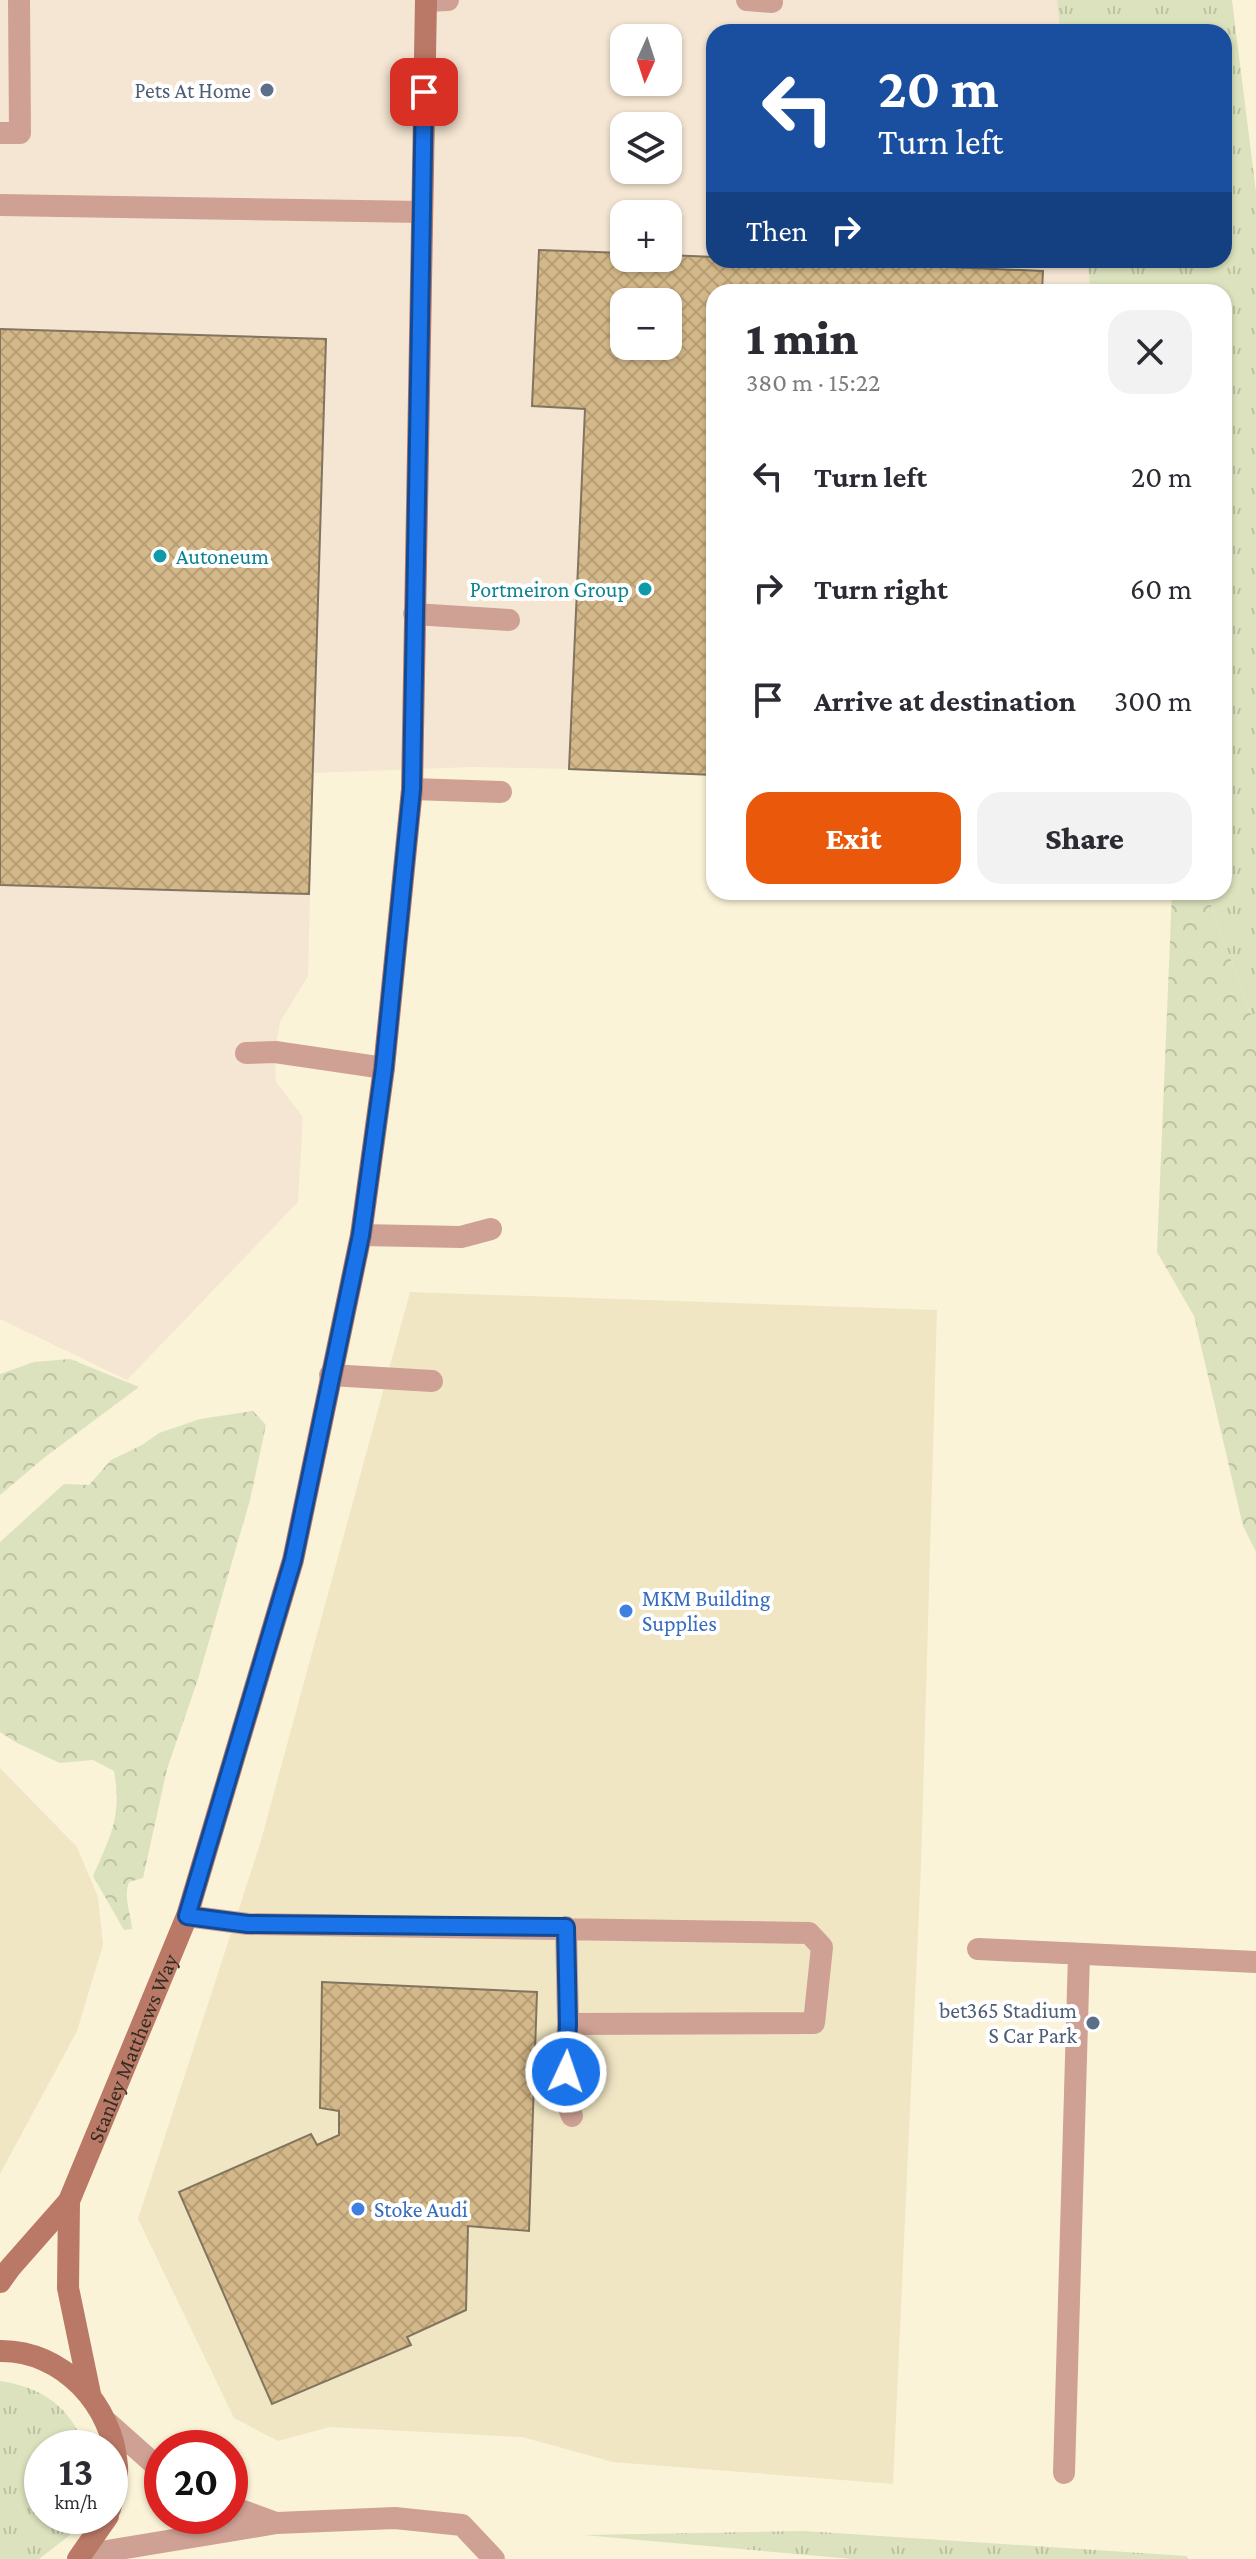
<!DOCTYPE html>
<meta charset="utf-8">
<style>
body{margin:0;font-family:"Crimson Pro",serif;background:#f2f2f3;color:#2b2b33;height:100vh;display:flex;flex-direction:column;font-size:30px;white-space:nowrap}
*{box-sizing:border-box;margin:0}
p{font-size:26px;color:#7c7c81}
.icon{flex:none;width:44px;height:44px;fill:none;stroke:currentColor;stroke-width:2;stroke-linecap:round;stroke-linejoin:round}
.map{position:relative;flex:1;overflow:hidden}
.details{position:absolute;left:706px;top:284px;width:526px;height:616px;display:flex;flex-direction:column;background:#fff;border-radius:24px;box-shadow:0 2px 6px #0004}
.details>*{flex:none}
.top-card{position:absolute;left:706px;top:24px;width:526px;height:244px;border-radius:24px;box-shadow:0 2px 6px #0004;background:#1a4fa0;color:#fff;overflow:hidden}
.needle{width:52px;rotate:183deg}
.tools{position:absolute;left:610px;top:24px;display:grid;gap:16px}
.tools a{display:grid;place-items:center;width:72px;height:72px;border-radius:16px;background:#fff;box-shadow:0 2px 6px #0004;font-size:40px}
.speed{position:absolute;left:24px;top:2430px;display:flex;gap:16px;font-size:40px;font-weight:700;text-align:center}
.speed>*{display:grid;place-content:center;width:104px;height:104px;border-radius:50%;background:#fff;box-shadow:0 2px 6px #0004;line-height:1}
.speed small{font-size:20px;font-weight:400}
.speed .limit{border:12px solid #d22;background:#fff;color:#111}
.pin{position:absolute;display:grid;place-items:center;width:68px;height:68px;color:#fff;margin:-34px;border-radius:16px;box-shadow:0 4px 12px #0006}
.me{position:absolute;width:88px;margin:-44px;rotate:3deg;stroke-linejoin:round;filter:drop-shadow(0 0 6px #0008)}
.turn{display:flex;align-items:center;gap:28px;height:168px;padding:0 40px;font-size:36px}
.turn .icon{width:104px;height:104px;stroke-width:2.5}
.turn b{display:block;font-size:56px;line-height:68px}
.then{display:flex;align-items:center;height:76px;padding:0 40px;background:#0003;gap:16px;font-size:30px}
.round{display:grid;place-items:center;flex:none;width:84px;height:84px;border-radius:24px;background:#f2f2f3}
.summary{display:flex;align-items:center;justify-content:space-between;height:136px;padding:0 40px}
h1{font-size:48px;font-weight:800;line-height:60px}
.cta{display:flex;gap:16px;margin-top:auto;padding:16px 40px}
.cta a{flex:1;height:92px;border-radius:24px;background:#ea580c;color:#fff;font-size:32px;font-weight:800;line-height:92px;text-align:center}
.cta a+a{background:#f2f2f3;color:#2b2b33}
ul{padding:0;list-style:none}
li{display:flex;align-items:center;gap:24px;height:112px;padding:0 40px}
li div{flex:1}
li b{display:block;font-size:30px}
li em{font-style:normal}
.map>svg:first-child{display:block}
</style>
<div class="map">
<svg width="1256" height="2559" viewBox="0 0 1256 2559">
<defs>
<pattern id="grass-tufts" width="24" height="20" patternUnits="userSpaceOnUse" patternTransform="scale(2)"><rect width="24" height="20" fill="#dbe2bd"/><path d="M3 7l-1-3M5 7V3M7 7l1-3M15 17l-1-3M17 17v-4M19 17l1-3" fill="none" stroke="#bcc2a2"/></pattern>
<pattern id="forest-crowns" width="20" height="18" patternUnits="userSpaceOnUse" patternTransform="scale(2)"><rect width="20" height="18" fill="#dbe2bd"/><path d="M2 6a3 3 0 1 1 6 0M12 15a3 3 0 1 1 6 0" fill="none" stroke="#bcc2a2"/></pattern>
<pattern id="building-cross-hatch" width="8" height="8" patternUnits="userSpaceOnUse" patternTransform="scale(2)"><rect width="8" height="8" fill="#d4b889"/><path d="M0 0l8 8M0 8l8-8" fill="none" stroke="#b69e76"/></pattern>
</defs>
<rect width="100%" height="100%" fill="#fbf3d8"/>
<path fill="#f0e6c4" d="M 410,1292 L 937,1310 L 921,1867 L 893,2484 L 613,2462 L 522,2437 L 330,2427 L 278,2441 L 234,2418 L 138,2219 L 260,1844 Z
M 0,1768 L 77,1847 L 98,1897 L 103,1945 L 77,2031 L 0,2174 Z"/>
<path fill="#f5e6d3" fill-rule="evenodd" d="M 0,0 L 1057,0 L 1060,32 L 714,32 L 714,260 L 1087,260 L 1091,292 L 714,292 L 569,769 L 472,767 L 313,773 L 308,976 L 280,1022 L 275,1052 L 276,1082 L 303,1117 L 298,1202 L 127,1380 L 0,1319 ZM 624,38 L 668,38 L 668,82 L 624,82 ZM 624,126 L 668,126 L 668,170 L 624,170 ZM 624,214 L 668,214 L 668,258 L 624,258 ZM 624,302 L 668,302 L 668,346 L 624,346 Z"/>
<path fill="url(#grass-tufts)" d="M 1057,0 L 1232,0 L 1256,192 L 1256,1028 L 1206,892 L 1224,892 L 1224,292 L 1091,292 L 1087,260 L 1224,260 L 1224,32 L 1060,32 Z
M 0,2381 C 42,2387 71,2407 85,2448 L 42,2448 L 42,2516 L 80,2516 L 70,2535 L 39,2559 L 0,2559 Z
M 804,2531 L 1186,2556 L 1189,2559 L 852,2559 L 584,2535 Z"/>
<path fill="url(#forest-crowns)" d="M 1172,892 L 1206,892 L 1256,1028 L 1256,1552 L 1243,1526 L 1194,1316 L 1157,1252 Z
M 70,1359 L 139,1387 L 45,1457 L 0,1495 L 0,1374 L 34,1362 Z
M 253,1411 L 266,1425 L 250,1500 L 198,1679 L 167,1769 L 143,1878 L 129,1882 C 123,1898 131,1913 132,1929 L 124,1930 L 93,1876 C 111,1835 122,1816 114,1771 L 93,1760 L 60,1763 L 17,1743 L 0,1732 L 0,1542 L 64,1484 L 89,1485 L 111,1460 L 142,1445 L 159,1433 L 200,1419 Z"/>
<path fill="url(#building-cross-hatch)" stroke="#82755f" stroke-width="2" fill-rule="evenodd" d="M 539,250 L 624,253 L 624,258 L 668,258 L 668,255 L 714,257 L 714,260 L 783,260 L 1043,271 L 1042,292 L 714,292 L 714,775 L 569,769 L 585,409 L 532,406 ZM 624,302 L 668,302 L 668,346 L 624,346 Z
M 0,329 L 326,339 L 309,894 L 0,885 Z
M 322,1982 L 537,1992 L 529,2231 L 468,2226 L 466,2310 L 407,2337 L 411,2345 L 272,2404 L 179,2192 L 311,2134 L 317,2145 L 339,2135 L 339,2111 L 320,2108 Z"/>
<g fill="none" stroke-linecap="round" stroke-linejoin="round">
<path stroke="#cfa194" stroke-width="22" d="M 747,0 L 772,2
M 426,1 L 448,0
M 0,133 L 20,133 L 19,0
M 0,205 L 422,212
M 414,614 L 509,620
M 412,789 L 501,792
M 246,1053 L 275,1052 L 384,1068
M 361,1235 L 461,1237 L 491,1229
M 330,1375 L 432,1381
M 187,1916 L 248,1924 L 809,1933 L 822,1947 L 814,2023 L 568,2024
M 566,1927 L 568,2024 L 564,2096 L 572,2116
M 978,1949 L 1256,1962
M 108,2423 L 162,2471
M 1064,2473 L 1079,1954
M 230,2506 L 276,2523
M 83,2555 L 277,2523 L 395,2518 L 462,2525 L 494,2559"/>
<g stroke="#ba7866" stroke-width="22">
<path d="M 69,2201 L 68,2288 L 90,2394"/>
<path id="s1" d="M 0,2282 L 10,2268 L 69,2201 L 187,1916 L 293,1560 L 361,1235 L 384,1068 L 412,789 L 426,0"/>
<path d="M 0,2351 C 63,2350 113,2406 117,2466 C 118,2481 114,2495 110,2509"/>
<path d="M 78,2559 L 108,2516"/>
</g>
</g>
<g fill="none" stroke-linecap="round" stroke-linejoin="round">
<defs>
<path id="route" d="M 424,92 L 412,789 L 384,1068 L 361,1235 L 293,1560 L 187,1916 L 248,1924 L 566,1927 L 568,2024 L 566,2072"/>
</defs>
<use href="#route" stroke="#114b97" stroke-width="20"/>
<use href="#route" stroke="#1a73e8" stroke-width="14"/>
</g>
<g fill="#5c6f8a" stroke="#fff" stroke-width="3">
<circle cx="267" cy="90" r="8"/>
<circle cx="1093" cy="2023" r="8"/>
</g>
<g fill="#0f9aa8" stroke="#fff" stroke-width="3">
<circle cx="160" cy="556" r="8"/>
<circle cx="645" cy="589" r="8"/>
</g>
<g fill="#3f7fe0" stroke="#fff" stroke-width="3">
<circle cx="626" cy="1611" r="8"/>
<circle cx="358" cy="2209" r="8"/>
</g>
<g text-anchor="middle" stroke-width="8" stroke-linejoin="round" paint-order="stroke">
<g font-size="22" fill="#4e5e75" stroke="#fff" text-anchor="end">
<text x="251" y="98">Pets At Home</text>
<text x="1077" y="2018">bet365 Stadium<tspan x="1077" dy="25">S Car Park</tspan></text>
</g>
<g font-size="22" fill="#0d838f" stroke="#fff" text-anchor="start">
<text x="176" y="564">Autoneum</text>
<text x="629" y="597" text-anchor="end">Portmeiron Group</text>
</g>
<g font-size="22" fill="#366cbe" stroke="#fff" text-anchor="start">
<text x="642" y="1606">MKM Building<tspan x="642" dy="25">Supplies</tspan></text>
<text x="374" y="2217">Stoke Audi</text>
</g>
<g font-size="22" fill="#312e24" stroke="#fff">
<text dy="8" stroke="none"><textPath href="#s1" startOffset="272">Stanley Matthews Way</textPath></text>
</g>
</g>
</svg>
<div class="tools">
<a><svg class="needle" viewBox="-14 -14 28 28"><path d="M0-13l5 13h-10z" fill="#e53935"/><path d="M0 13l5-13h-10z" fill="#7c7c81"/></svg></a>
<a><svg class="icon" aria-label="layers" viewBox="0 0 24 24"><path d="M12 4l9 5-9 5-9-5zM3 14l9 5 9-5"/></svg></a>
<a>+</a>
<a>−</a>
</div>
<div class="speed"><div>13<small>km/h</small></div><div class="limit">20</div></div>
<div class="pin" style="left:424px;top:92px;background:#d93025"><svg class="icon" aria-label="arrive" viewBox="0 0 24 24"><path d="M6 21V4h12l-3 4 3 4H6"/></svg></div>
<svg class="me" style="left:566px;top:2072px" viewBox="-20 -20 40 40"><circle r="17" fill="#1a73e8" stroke="#fff" stroke-width="3"/><path d="M0-11L8 9 0 5-8 9z" fill="#fff"/></svg>
<div class="top-card">
<div class="turn"><svg class="icon" aria-label="left" viewBox="0 0 24 24"><path d="M17 20v-9H6M10 6l-5 5 5 5"/></svg><div><b>20 m</b>Turn left</div></div>
<div class="then">Then<svg class="icon" aria-label="right" viewBox="0 0 24 24"><path d="M7 20v-9h11M14 6l5 5-5 5"/></svg></div>
</div>
<section class="details">
<div class="summary"><div><h1>1 min</h1><p>380 m · 15:22</p></div><a class="round"><svg class="icon" aria-label="close" viewBox="0 0 24 24"><path d="M6 6l12 12M18 6L6 18"/></svg></a></div>
<ul>
<li><svg class="icon" aria-label="left" viewBox="0 0 24 24"><path d="M17 20v-9H6M10 6l-5 5 5 5"/></svg><div><b>Turn left</b></div><em>20 m</em></li>
<li><svg class="icon" aria-label="right" viewBox="0 0 24 24"><path d="M7 20v-9h11M14 6l5 5-5 5"/></svg><div><b>Turn right</b></div><em>60 m</em></li>
<li><svg class="icon" aria-label="arrive" viewBox="0 0 24 24"><path d="M6 21V4h12l-3 4 3 4H6"/></svg><div><b>Arrive at destination</b></div><em>300 m</em></li>
</ul>
<div class="cta"><a>Exit</a><a>Share</a></div>
</section>
</div>
